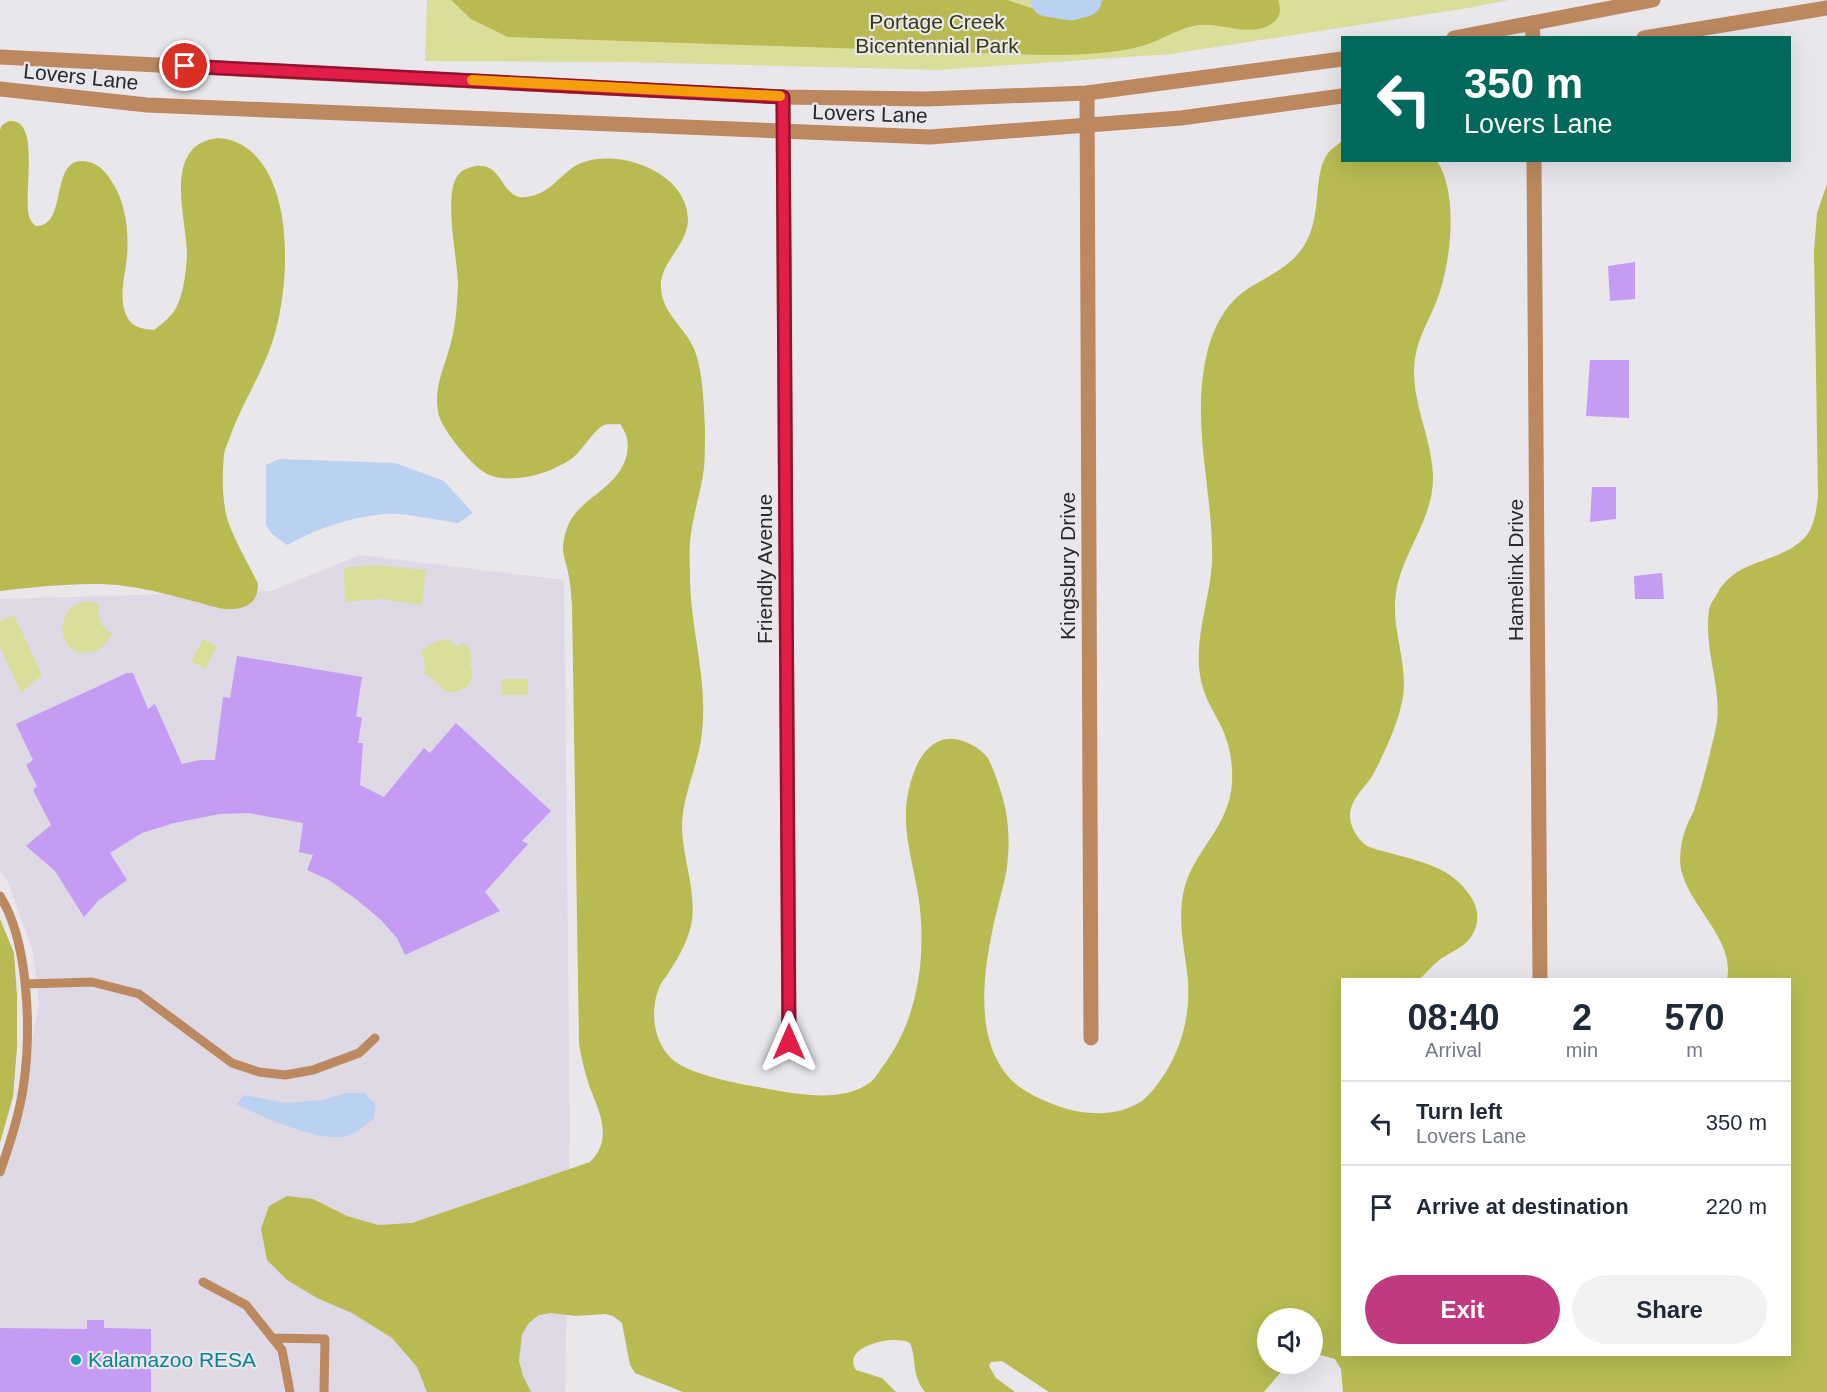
<!DOCTYPE html>
<style>
body{margin:0;font-family:Helvetica,sans-serif;background:#f2f2f3;color:#1f2937;height:100vh;display:flex;flex-direction:column;font-size:22px;white-space:nowrap}
*{box-sizing:border-box;margin:0}
p{font-size:20px;color:#747a83}
.icon{flex:none;width:33px;height:33px;fill:none;stroke:currentColor;stroke-width:2;stroke-linecap:round;stroke-linejoin:round}
.map{position:relative;flex:1;overflow:hidden}
.details{position:absolute;left:1341px;top:978px;width:450px;height:378px;display:flex;flex-direction:column;background:#fff;border-radius:0px;box-shadow:0 6px 24px #0002}
.details>*{flex:none}
.banner{position:absolute;left:1341px;top:36px;width:450px;height:126px;border-radius:0px;box-shadow:0 6px 24px #0002;background:#00695c;color:#fff;overflow:hidden}
.fabs{position:absolute;left:1257px;top:1308px;display:grid;gap:12px}
.fabs a{display:grid;place-items:center;width:66px;height:66px;border-radius:50%;background:#fff;box-shadow:0 6px 24px #0002;font-size:30px}
.pin{position:absolute;display:grid;place-items:center;width:51px;height:51px;color:#fff;margin:-26px;border:3px solid #fff;border-radius:50%;box-shadow:0 2px 6px #0007}
.me{position:absolute;width:66px;margin:-33px;rotate:0deg;stroke-linejoin:round;filter:drop-shadow(0 0 4px #0008)}
.turn{display:flex;align-items:center;gap:21px;height:126px;padding:0 24px;font-size:27px}
.turn .icon{width:78px;height:78px;stroke-width:2.5}
.turn b{display:block;font-size:42px;line-height:51px}
.eta{display:flex;justify-content:space-evenly;align-items:center;height:102px;text-align:center}
.eta b{font-size:36px;font-weight:700;line-height:42px}
.action{display:flex;gap:12px;margin-top:auto;padding:12px 24px}
.action a{flex:1;height:69px;border-radius:36px;background:#bf3a7f;color:#fff;font-size:24px;font-weight:700;line-height:69px;text-align:center}
.action a+a{background:#f2f2f3;color:#1f2937}
ul{padding:0;list-style:none}
li{display:flex;align-items:center;gap:18px;height:84px;padding:0 24px;border-top:2px solid #e0e1e3}
li div{flex:1}
li b{display:block;font-size:22px}
li em{font-style:normal}
.map>svg:first-child{display:block}
</style>
<div class="map">
<svg width="1827" height="1392" viewBox="0 0 1827 1392">
<rect width="100%" height="100%" fill="#e9e7ec"/>
<path fill="#ded9e5" d="M 360,555 L 564,580 L 570,1131 L 565,1392 L 0,1392 L 0,1166 L 14,1130 L 39,1005 L 33,952 L 7,879 L 0,870 L 0,599 L 271,591 Z"/>
<path fill="#dbde9b" d="M 427,0 L 1509,0 L 1468,8 L 1171,54 L 939,70 L 625,62 L 425,61 Z
M 374,565 L 426,570 L 422,605 L 380,599 L 345,602 L 344,568 Z
M 89,601 L 99,604 C 97,617 100,628 112,633 C 108,642 102,650 92,652 C 55,660 51,604 89,601 Z
M 14,615 L 42,675 L 21,693 L 0,647 L 0,621 Z
M 449,638 L 451,643 L 457,646 L 464,643 C 473,651 471,657 470,667 L 473,671 L 470,684 C 444,703 445,686 425,674 L 424,656 L 422,656 L 422,650 L 435,642 Z
M 203,639 L 217,646 L 205,669 L 191,661 Z
M 502,679 L 528,679 L 528,695 L 502,695 Z"/>
<path fill="#b9bb52" d="M 451,0 L 1007,0 C 1048,14 1064,19 1104,0 L 1278,0 C 1281,8 1281,15 1275,21 C 1255,40 1222,22 1199,25 C 1177,28 1159,42 1138,47 C 1096,57 1052,55 1010,54 L 508,37 L 471,19 Z
M 9,121 C 43,118 21,198 30,219 C 31,221 34,225 36,226 C 70,227 47,152 89,162 C 98,164 105,171 110,179 C 126,201 129,231 127,257 C 125,277 117,302 129,320 C 134,328 145,329 154,330 C 163,323 171,317 176,308 C 184,293 186,271 187,255 C 187,221 164,154 208,140 C 220,136 231,139 242,145 C 297,177 290,291 272,343 C 261,375 243,402 231,434 C 229,440 225,448 224,455 C 222,476 222,498 227,518 C 234,541 248,562 258,584 C 258,600 250,608 233,609 C 221,610 208,605 197,602 C 173,596 149,589 125,586 C 88,581 37,587 0,591 L 0,130 L 2,125 Z
M 1342,141 L 1342,160 L 1437,161 C 1459,194 1451,264 1437,300 C 1430,318 1420,334 1416,353 C 1407,395 1432,435 1433,476 C 1434,519 1402,552 1396,593 C 1390,629 1410,665 1402,702 C 1397,726 1385,751 1374,773 C 1365,789 1349,799 1350,818 C 1351,828 1358,840 1367,846 C 1373,849 1383,851 1390,853 C 1422,862 1452,867 1471,897 C 1479,909 1480,924 1471,937 C 1463,949 1447,953 1437,962 C 1431,967 1425,974 1420,979 L 1342,980 L 1342,1354 L 1790,1354 L 1790,980 L 1727,979 C 1735,941 1692,909 1682,873 C 1678,860 1681,841 1686,828 C 1688,821 1693,815 1695,807 C 1703,783 1709,757 1715,732 C 1725,693 1703,653 1709,610 C 1710,604 1714,599 1717,594 C 1737,556 1781,565 1806,536 C 1815,525 1816,510 1818,497 L 1814,251 L 1817,213 L 1827,184 L 1827,1392 L 1343,1392 L 1341,1369 L 1335,1359 L 1320,1355 L 1313,1356 L 1312,1318 L 1268,1318 L 1268,1364 L 1294,1364 L 1280,1373 L 1264,1392 L 1049,1392 L 1002,1361 L 991,1362 L 989,1366 L 996,1378 L 1015,1392 L 925,1392 C 911,1374 917,1360 910,1343 C 896,1334 840,1346 856,1370 L 882,1378 L 896,1392 L 683,1392 L 635,1373 L 630,1365 L 622,1323 L 613,1316 L 605,1314 L 576,1316 L 551,1313 L 539,1315 L 529,1323 L 522,1334 L 519,1361 L 523,1376 L 531,1392 L 427,1392 L 417,1367 L 392,1338 L 352,1313 L 317,1298 L 287,1280 L 267,1260 L 261,1229 L 269,1206 L 287,1196 L 313,1199 L 347,1216 L 378,1225 L 412,1223 L 590,1162 C 613,1140 600,1113 590,1088 C 585,1073 581,1058 579,1043 L 572,605 C 571,596 571,586 569,577 C 565,555 559,552 567,528 C 579,496 619,490 627,454 C 629,441 627,434 620,424 C 614,425 607,423 602,426 C 595,430 582,449 577,454 C 558,472 512,486 487,474 C 473,467 444,432 439,416 C 432,389 445,367 451,342 C 456,324 457,304 458,286 C 458,260 442,192 459,174 C 463,169 470,167 476,166 C 501,163 500,191 519,197 C 525,198 532,196 538,194 C 556,187 565,168 584,162 C 622,149 687,173 688,219 C 688,246 659,262 661,288 C 662,315 689,330 696,354 C 703,375 704,407 705,429 C 705,434 705,464 704,468 C 701,493 692,517 690,542 C 689,555 690,568 690,581 C 691,631 708,681 702,732 C 699,764 683,793 682,825 C 682,857 696,888 692,920 C 689,939 680,955 669,972 C 666,977 661,982 659,988 C 650,1010 653,1041 671,1058 C 690,1077 753,1086 780,1091 C 809,1096 847,1101 872,1081 C 876,1077 879,1071 883,1066 C 914,1025 924,972 921,922 C 920,883 904,847 906,809 C 908,781 921,736 954,739 C 965,740 980,748 987,757 C 991,762 999,785 1001,792 C 1009,817 1010,841 1007,867 C 1004,886 998,904 994,923 C 983,973 972,1047 1017,1085 C 1026,1092 1040,1099 1050,1103 C 1079,1115 1114,1119 1142,1101 C 1152,1093 1159,1082 1166,1072 C 1183,1043 1190,1014 1188,981 C 1185,949 1176,918 1185,886 C 1196,848 1229,827 1232,783 C 1233,764 1230,745 1222,728 C 1213,710 1203,696 1200,675 C 1194,637 1210,600 1212,562 C 1214,493 1190,424 1207,353 C 1213,329 1225,304 1246,290 C 1268,275 1291,268 1305,244 C 1323,214 1312,175 1328,153 C 1332,148 1338,145 1342,141 Z
M 0,919 L 14,953 L 17,995 L 17,1048 L 13,1097 L 0,1143 Z"/>
<path fill="#bbd1f2" d="M 279,459 L 395,463 L 444,481 L 473,513 L 458,523 C 437,520 404,512 384,514 C 350,517 316,529 287,545 L 272,534 L 266,525 L 266,465 Z
M 346,1093 L 364,1093 L 375,1104 L 374,1118 C 367,1123 356,1134 347,1136 C 322,1144 260,1116 236,1104 L 245,1095 L 285,1103 L 322,1100 Z"/>
<g fill="none" stroke-linecap="round" stroke-linejoin="round">
<path stroke="#bbd1f2" stroke-width="33" d="M 1047,0 L 1071,4 L 1085,0"/>
</g>
<path fill="#c49cf3" d="M 1635,262 L 1635,299 L 1610,301 L 1608,266 Z
M 1590,360 L 1629,360 L 1629,418 L 1586,416 Z
M 1592,487 L 1616,487 L 1616,519 L 1590,522 Z
M 1662,573 L 1664,599 L 1635,599 L 1634,576 Z
M 237,656 L 362,677 L 356,716 L 362,718 L 358,743 L 363,743 L 360,785 L 384,797 L 424,748 L 430,753 L 456,723 L 551,811 L 522,841 L 528,844 L 485,892 L 500,911 L 405,955 L 397,938 L 381,920 L 356,899 L 329,880 L 307,870 L 313,855 L 299,852 L 303,823 L 248,813 L 220,814 L 174,823 L 142,833 L 110,853 L 127,880 L 99,900 L 84,917 L 55,871 L 26,846 L 51,825 L 33,790 L 37,786 L 26,765 L 33,760 L 16,724 L 127,673 L 133,673 L 148,709 L 155,704 L 182,764 L 200,760 L 215,760 L 223,697 L 230,698 Z
M 87,1320 L 104,1320 L 104,1328 L 151,1329 L 151,1392 L 0,1392 L 0,1328 L 87,1329 Z"/>
<g fill="none" stroke-linecap="round" stroke-linejoin="round">
<path stroke="#bb885f" stroke-width="9" d="M 0,896 C 29,942 31,1030 24,1082 C 20,1113 10,1143 0,1172
M 25,984 L 92,982 L 139,994 L 232,1063 L 259,1072 L 285,1075 L 313,1070 L 359,1053 L 375,1038
M 203,1282 L 246,1305 L 282,1350 L 290,1392
M 272,1338 L 325,1339 L 324,1392"/>
<path stroke="#bb885f" stroke-width="15" d="M 1532,23 L 1533,38
M 1087,93 L 1091,1038
M 783,97 L 789,1042
M 1534,160 L 1540,980"/>
<path stroke="#bb885f" stroke-width="15" d="M 1454,38 L 1653,0
M 1644,38 L 1827,8
M 0,57 L 783,97 L 926,99 L 1087,93 L 1342,59
M 0,89 L 147,105 L 930,137 L 1181,118 L 1342,96"/>
</g>
<g fill="none" stroke-linecap="round" stroke-linejoin="round">
<defs>
<path id="route" d="M 185,66 L 783,97 L 789,1042"/>
</defs>
<use href="#route" stroke="#92132f" stroke-width="15"/>
<use href="#route" stroke="#e11d48" stroke-width="10"/>
<path stroke="#f59e0b" stroke-width="10" d="M 472,80 L 780,96"/>
</g>
<circle fill="#0f9aa8" stroke="#e9e7ec" stroke-width="2" cx="76" cy="1360" r="6"/>
<g text-anchor="middle" stroke-width="4.5" stroke-linejoin="round" paint-order="stroke">
<g font-size="21" fill="#38380b" stroke="#e9e7ec">
<text x="937" y="29">Portage Creek<tspan x="937" dy="24">Bicentennial Park</tspan></text>
</g>
<g font-size="21" fill="#282729" stroke="#e9e7ec">
<text transform="translate(81 77) rotate(6)" y="7">Lovers Lane</text>
<text transform="translate(870 114) rotate(2)" y="7">Lovers Lane</text>
<text transform="translate(1068 566) rotate(-90)" y="7">Kingsbury Drive</text>
<text transform="translate(765 569) rotate(-90)" y="7">Friendly Avenue</text>
<text transform="translate(1516 570) rotate(-90)" y="7">Hamelink Drive</text>
</g>
<g font-size="21" fill="#0d838f" stroke="#e9e7ec" text-anchor="start">
<text x="88" y="1367">Kalamazoo RESA</text>
</g>
</g>
</svg>
<div class="fabs">
<a><svg class="icon" aria-label="sound" viewBox="0 0 24 24"><path d="M4 9h4l5-4v14l-5-4H4zM17 9q2 3 0 6"/></svg></a>
</div>
<div class="pin" style="left:185px;top:66px;background:#d93025"><svg class="icon" aria-label="arrive" viewBox="0 0 24 24"><path d="M6 21V4h12l-3 4 3 4H6"/></svg></div>
<svg class="me" style="left:789px;top:1042px" viewBox="-20 -20 40 40"><path d="M0-17L14 15 0 8-14 15z" fill="#e11d48" stroke="#fff" stroke-width="4"/></svg>
<div class="banner">
<div class="turn"><svg class="icon" aria-label="left" viewBox="0 0 24 24"><path d="M17 20v-9H6M10 6l-5 5 5 5"/></svg><div><b>350 m</b>Lovers Lane</div></div>
</div>
<section class="details">
<div class="eta">
<div><b>08:40</b><p>Arrival</p></div>
<div><b>2</b><p>min</p></div>
<div><b>570</b><p>m</p></div>
</div>
<ul>
<li><svg class="icon" aria-label="left" viewBox="0 0 24 24"><path d="M17 20v-9H6M10 6l-5 5 5 5"/></svg><div><b>Turn left</b><p>Lovers Lane</p></div><em>350 m</em></li>
<li><svg class="icon" aria-label="arrive" viewBox="0 0 24 24"><path d="M6 21V4h12l-3 4 3 4H6"/></svg><div><b>Arrive at destination</b></div><em>220 m</em></li>
</ul>
<div class="action"><a>Exit</a><a>Share</a></div>
</section>
</div>
